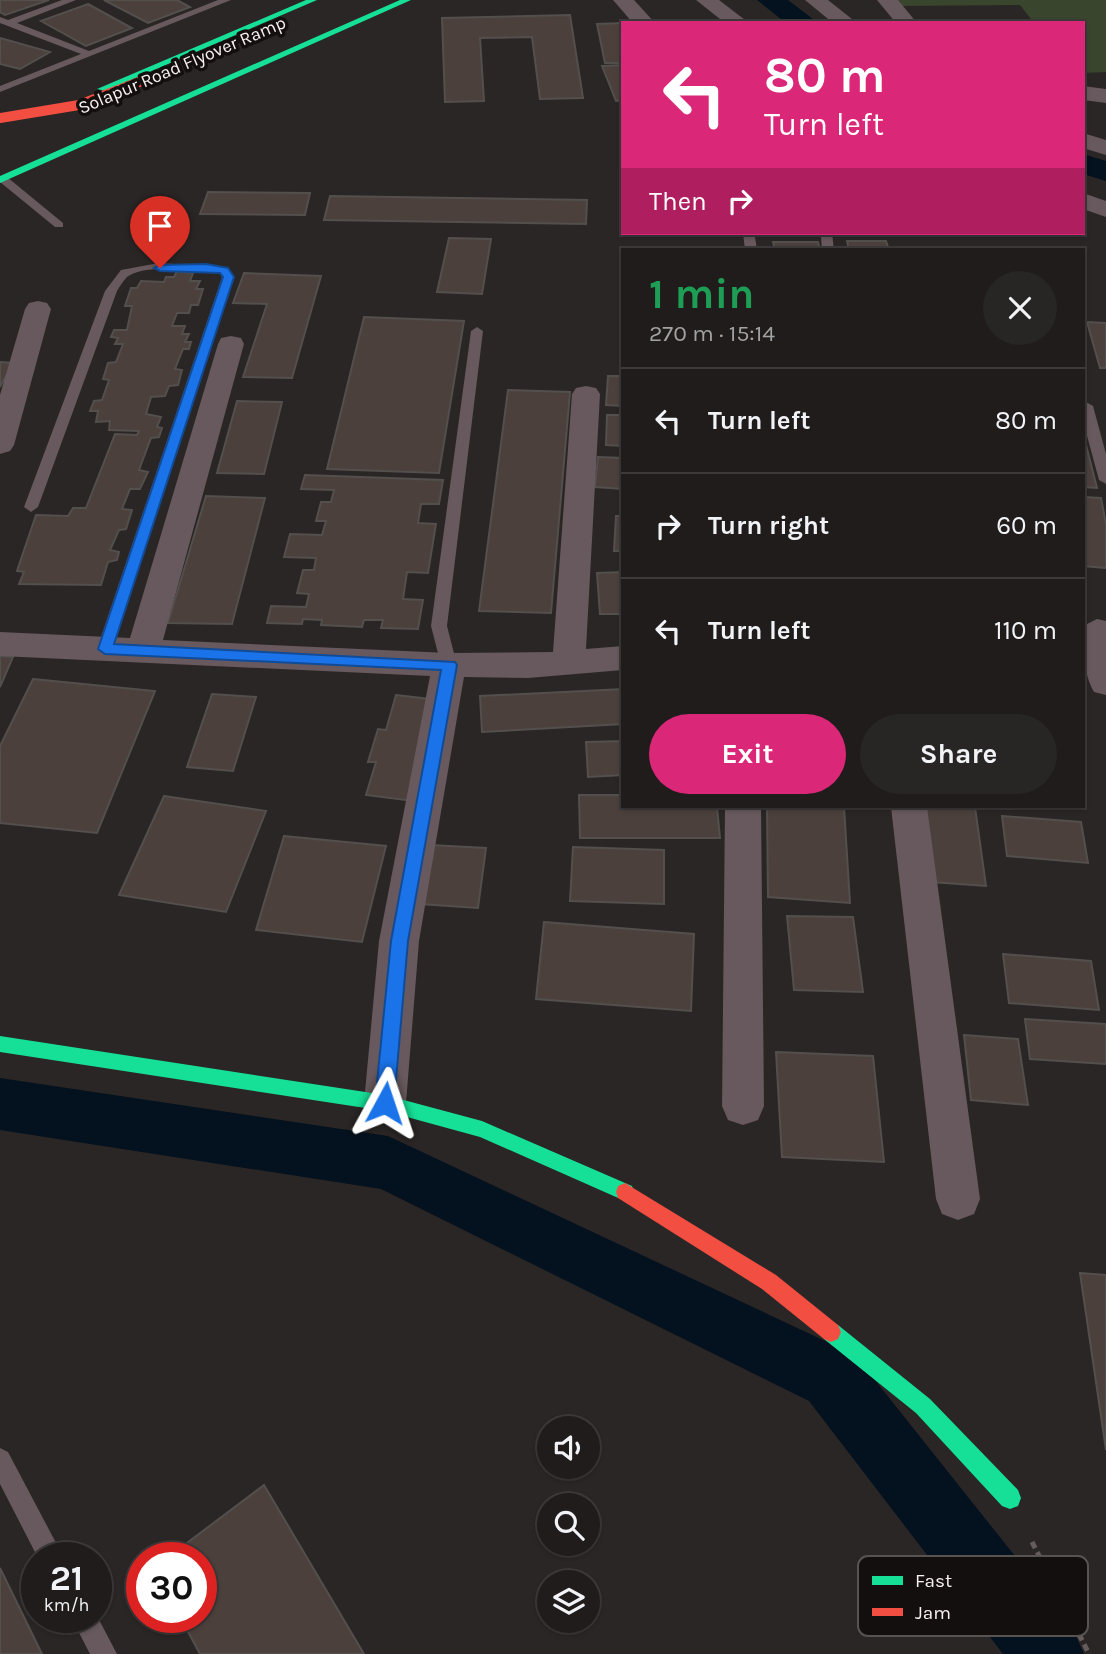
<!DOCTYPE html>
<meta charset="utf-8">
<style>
body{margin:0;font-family:Karla,sans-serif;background:#282525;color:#f1f3f6;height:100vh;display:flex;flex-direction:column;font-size:26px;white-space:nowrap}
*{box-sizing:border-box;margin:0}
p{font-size:23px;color:#a2a1a3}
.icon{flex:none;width:38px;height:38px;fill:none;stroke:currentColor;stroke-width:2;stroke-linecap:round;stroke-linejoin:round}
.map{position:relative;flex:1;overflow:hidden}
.details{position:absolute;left:621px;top:248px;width:464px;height:560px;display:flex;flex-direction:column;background:#201c1c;border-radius:0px;box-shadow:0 2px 5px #0004,0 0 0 2px #3d3a3b}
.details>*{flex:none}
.top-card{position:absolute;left:621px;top:21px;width:464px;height:214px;border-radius:0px;box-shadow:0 2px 5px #0004,0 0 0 2px #3d3a3b;background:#db2777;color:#fff;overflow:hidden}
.fabs{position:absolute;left:537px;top:1416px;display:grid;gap:14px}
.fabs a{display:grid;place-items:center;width:63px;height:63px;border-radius:50%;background:#201c1c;box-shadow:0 2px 5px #0004,0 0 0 2px #3d3a3b;font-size:35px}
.speed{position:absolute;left:21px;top:1542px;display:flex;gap:14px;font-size:35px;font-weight:700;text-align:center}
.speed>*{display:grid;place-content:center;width:91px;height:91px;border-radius:50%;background:#201c1c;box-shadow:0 2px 5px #0004,0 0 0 2px #3d3a3b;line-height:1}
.speed small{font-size:18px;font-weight:400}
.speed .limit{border:10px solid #d22;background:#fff;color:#111}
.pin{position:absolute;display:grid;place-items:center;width:60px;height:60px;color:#fff;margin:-72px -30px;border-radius:50% 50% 50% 0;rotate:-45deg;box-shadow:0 0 7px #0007}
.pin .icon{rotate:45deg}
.me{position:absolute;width:77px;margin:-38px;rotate:5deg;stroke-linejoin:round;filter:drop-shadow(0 0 5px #0008)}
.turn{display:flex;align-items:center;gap:24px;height:147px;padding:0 28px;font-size:32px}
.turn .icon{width:91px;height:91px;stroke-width:2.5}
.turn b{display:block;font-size:49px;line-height:60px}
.then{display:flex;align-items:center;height:66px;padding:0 28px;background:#0003;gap:14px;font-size:26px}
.round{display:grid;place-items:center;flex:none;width:74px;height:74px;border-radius:37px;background:#282525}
.overview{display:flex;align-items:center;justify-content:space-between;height:119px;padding:0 28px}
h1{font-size:42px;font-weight:700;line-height:52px;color:#1e9e55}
.button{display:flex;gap:14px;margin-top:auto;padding:14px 28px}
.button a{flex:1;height:80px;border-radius:42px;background:#db2777;color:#fff;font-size:28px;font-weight:700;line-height:80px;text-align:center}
.button a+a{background:#282525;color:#f1f3f6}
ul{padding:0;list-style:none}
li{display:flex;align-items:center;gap:21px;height:105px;padding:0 28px;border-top:2px solid #3d3a3b}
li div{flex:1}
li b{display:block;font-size:26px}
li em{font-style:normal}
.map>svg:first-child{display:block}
</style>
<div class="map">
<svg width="1106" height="1654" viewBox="0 0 1106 1654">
<rect width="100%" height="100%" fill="#2a2625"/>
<path fill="#39452c" d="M 890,0 L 1106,0 L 1106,72 L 1083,73 L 1083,23 L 1034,23 L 1020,5 L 895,6 Z"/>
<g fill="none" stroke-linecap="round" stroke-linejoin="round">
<path fill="#04111e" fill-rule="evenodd" d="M 757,0 L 788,0 L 818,23 L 786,23 Z
M 1083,154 L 1106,161 L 1106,181 L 1083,174 Z
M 0,1078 L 388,1136 L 855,1355 L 1073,1629 L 1084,1654 L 1003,1654 L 809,1401 L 381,1189 L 0,1130 Z"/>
</g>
<path fill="#4b403c" stroke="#524f4d" stroke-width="2" d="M 0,0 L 49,0 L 5,15 L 0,12 Z
M 104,0 L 177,0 L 190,7 L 148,23 Z
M 88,4 L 132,28 L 86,46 L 41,21 Z
M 570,15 L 583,98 L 540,99 L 532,37 L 480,38 L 484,101 L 445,102 L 442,18 Z
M 623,23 L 623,63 L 605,63 L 597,24 Z
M 0,38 L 50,52 L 20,69 L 0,64 Z
M 623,65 L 623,100 L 616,101 L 602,66 Z
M 208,192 L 310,193 L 305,215 L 200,214 Z
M 330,196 L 587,200 L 586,224 L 324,220 Z
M 449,238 L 491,239 L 482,294 L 437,292 Z
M 847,241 L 886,241 L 889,250 L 849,250 Z
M 773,242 L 818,242 L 820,250 L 775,250 Z
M 177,271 L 193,273 L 190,281 L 200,281 L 196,289 L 203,289 L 198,305 L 191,305 L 189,313 L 177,313 L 172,326 L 185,326 L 182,334 L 189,334 L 185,342 L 191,342 L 189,349 L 183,349 L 175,369 L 182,370 L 178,385 L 169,386 L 165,396 L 151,397 L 146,414 L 161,417 L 157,427 L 162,428 L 159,437 L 151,438 L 139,470 L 148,472 L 140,489 L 130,489 L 122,509 L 132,510 L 126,529 L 119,530 L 110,550 L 119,552 L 117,560 L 108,562 L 101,585 L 19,584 L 24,572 L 17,571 L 36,515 L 68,516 L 73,508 L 86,508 L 115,434 L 137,435 L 139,431 L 109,430 L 110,421 L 96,422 L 98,411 L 90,411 L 94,401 L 102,400 L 109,380 L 103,379 L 108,363 L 116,362 L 123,344 L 115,344 L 118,338 L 111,337 L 114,330 L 127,330 L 132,306 L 125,306 L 131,288 L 137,288 L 141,281 L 164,282 L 166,277 L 174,277 Z
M 244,273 L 321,276 L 292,378 L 243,377 L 267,304 L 233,303 Z
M 364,317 L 464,321 L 439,473 L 327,469 Z
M 1087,322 L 1106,323 L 1106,368 L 1100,368 Z
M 0,362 L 13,363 L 0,387 Z
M 608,376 L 623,376 L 623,406 L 606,405 Z
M 508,390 L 570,392 L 551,613 L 479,611 Z
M 237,401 L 282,402 L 264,474 L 217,473 Z
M 607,415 L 623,415 L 623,446 L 606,445 Z
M 1083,433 L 1097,488 L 1083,487 Z
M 598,457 L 623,458 L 623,489 L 595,487 Z
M 305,475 L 443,480 L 439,504 L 421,504 L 418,523 L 436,524 L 428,573 L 407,572 L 403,599 L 423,600 L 418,629 L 381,628 L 383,620 L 364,620 L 362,627 L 321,625 L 322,620 L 303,619 L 302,624 L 267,623 L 271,606 L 306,607 L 309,594 L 297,593 L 303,570 L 314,570 L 316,558 L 284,557 L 290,534 L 322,535 L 326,521 L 316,521 L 321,502 L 331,502 L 334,490 L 301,489 Z
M 206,496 L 265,498 L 232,624 L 168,623 Z
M 1083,497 L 1101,498 L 1106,524 L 1106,568 L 1083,566 Z
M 616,516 L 623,516 L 623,551 L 614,551 Z
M 623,572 L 623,614 L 600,614 L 597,573 Z
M 0,656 L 13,657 L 0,687 Z
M 33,679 L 155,691 L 97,833 L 0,823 L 0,746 Z
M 623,689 L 623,724 L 482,732 L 480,696 Z
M 212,694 L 256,697 L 233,771 L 187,767 Z
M 396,695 L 440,700 L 413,801 L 366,795 L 376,762 L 368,762 L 378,729 L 386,730 Z
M 623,741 L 623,775 L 588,777 L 586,742 Z
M 579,795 L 623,795 L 623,807 L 717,807 L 720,838 L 580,838 Z
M 164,796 L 266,811 L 226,912 L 119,895 Z
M 767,807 L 844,807 L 850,903 L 768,897 Z
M 923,807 L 975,807 L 986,886 L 931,882 Z
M 1002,816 L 1081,822 L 1088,863 L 1007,856 Z
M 284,836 L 386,846 L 362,942 L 256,930 Z
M 430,845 L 486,848 L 478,908 L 420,904 Z
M 573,847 L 664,850 L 664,904 L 570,901 Z
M 787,916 L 853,917 L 863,992 L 794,990 Z
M 544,922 L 694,934 L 691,1011 L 536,999 Z
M 1003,954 L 1091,961 L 1099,1010 L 1009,1003 Z
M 1025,1019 L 1106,1024 L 1106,1064 L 1030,1059 Z
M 964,1035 L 1018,1039 L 1028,1105 L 971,1100 Z
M 776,1052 L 873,1056 L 884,1162 L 782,1157 Z
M 1080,1273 L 1106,1275 L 1106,1450 Z
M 264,1485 L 364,1654 L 200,1654 L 180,1617 L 201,1617 L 201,1558 L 167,1558 Z
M 0,1568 L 42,1654 L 0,1654 Z"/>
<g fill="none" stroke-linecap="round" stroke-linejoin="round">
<path stroke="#645c5d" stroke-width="5" stroke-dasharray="7 4.5" stroke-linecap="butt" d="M 1032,1542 L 1089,1654"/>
<path fill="#67595d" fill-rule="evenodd" d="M 62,0 L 76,0 L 17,23 L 89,51 L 218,0 L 231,0 L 0,92 L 0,86 L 81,54 L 0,23 L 0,17 L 8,20 Z
M 0,176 L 7,177 L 63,223 L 63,227 L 55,227 L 0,182 Z
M 743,233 L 832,233 L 834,250 L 822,250 L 821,237 L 755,237 L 757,250 L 745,250 Z
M 159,263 L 224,267 L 228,268 L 234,277 L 113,649 L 105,655 L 97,649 L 222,277 L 220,274 C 199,270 144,263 127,277 C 123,281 120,286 117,291 L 38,507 L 31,512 L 24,507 L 105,291 L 121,270 Z
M 477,327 L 483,331 L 447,626 L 457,665 L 449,671 L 441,665 L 431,626 L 471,331 Z
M 1086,402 L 1093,406 L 1106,454 L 1106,484 L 1099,480 L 1083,421 L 1083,403 Z
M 0,1448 L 8,1452 L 64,1558 L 38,1558 L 0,1484 Z
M 96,1614 L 117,1654 L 90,1654 L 71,1617 L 96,1617 Z"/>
<path fill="#67595d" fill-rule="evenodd" d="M 613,0 L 634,0 L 655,23 L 633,23 Z
M 696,0 L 719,0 L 749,23 L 725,23 Z
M 805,0 L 828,0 L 857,23 L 833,23 Z
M 877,0 L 898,0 L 917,23 L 896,23 Z
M 1083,86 L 1106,89 L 1106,103 L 1083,100 Z
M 1083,133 L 1106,140 L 1106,155 L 1083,148 Z
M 1083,193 L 1106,201 L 1106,217 L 1083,209 Z
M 38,301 L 47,303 L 51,309 L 14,445 L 10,451 L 0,454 L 0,395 L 25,309 L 29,303 Z
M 231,336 L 241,338 L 244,344 L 163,640 L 449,653 L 553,652 L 572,394 L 576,388 L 586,386 L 596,388 L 600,394 L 586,649 L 623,646 L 623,670 L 528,678 L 464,677 L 419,941 L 406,1103 L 400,1117 L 385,1122 L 370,1117 L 364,1103 L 379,941 L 430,676 L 0,656 L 0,632 L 130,638 L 218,344 L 221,338 Z
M 1097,619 L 1106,621 L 1106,695 L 1094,692 C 1083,673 1083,647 1083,626 Z
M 725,807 L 761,807 L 764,1106 L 758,1120 L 743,1125 L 728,1120 L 722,1106 Z
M 891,807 L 927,807 L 980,1199 L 974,1214 L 958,1220 L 942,1214 L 936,1199 Z"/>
<path fill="#16e098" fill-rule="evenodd" d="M 306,0 L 317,0 L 105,91 L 97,89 Z
M 400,0 L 411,0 L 0,183 L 0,176 Z
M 0,1036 L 385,1095 L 482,1121 L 632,1186 L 634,1192 L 632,1198 L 625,1201 L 480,1137 L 385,1111 L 0,1052 Z
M 831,1322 L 838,1325 L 930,1399 L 1018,1490 L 1021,1498 L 1018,1506 L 1010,1509 L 1002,1506 L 916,1413 L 824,1339 L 821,1332 L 824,1325 Z"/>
<path fill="#f24e42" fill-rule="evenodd" d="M 625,1183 L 776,1275 L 838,1325 L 841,1332 L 838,1339 L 831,1342 L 824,1339 L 762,1289 L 618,1198 L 616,1192 L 618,1186 Z"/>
<path stroke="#f24e42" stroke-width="10" d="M 0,118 L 79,105 L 147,79"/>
</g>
<path fill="#1a73e8" stroke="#114b97" stroke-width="2" d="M 206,264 L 228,268 L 234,277 L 114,644 L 455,662 L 457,665 L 408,941 L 394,1103 L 391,1109 L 385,1111 L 378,1109 L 375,1103 L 391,941 L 441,670 L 105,654 L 98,649 L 223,277 L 220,273 L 160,271 L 154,268 L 160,265 Z"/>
<g text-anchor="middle" stroke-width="7" stroke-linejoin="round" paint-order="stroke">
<g font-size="18" fill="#f7f1ef" stroke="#130f0e">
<text transform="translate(182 65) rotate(-23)" y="6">Solapur Road Flyover Ramp</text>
</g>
</g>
<rect x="858" y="1556" width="230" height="80" rx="10" fill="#130f0e" stroke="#575352" stroke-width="2"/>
<rect x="872" y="1576" width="31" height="9" fill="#16e098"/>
<rect x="872" y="1608" width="31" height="8" fill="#f24e42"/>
<g font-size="19" fill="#f7f1ef">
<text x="915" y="1587">Fast</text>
<text x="915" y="1619">Jam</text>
</g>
</svg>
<div class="fabs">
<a><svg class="icon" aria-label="sound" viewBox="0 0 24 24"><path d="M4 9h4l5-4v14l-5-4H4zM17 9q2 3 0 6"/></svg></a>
<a><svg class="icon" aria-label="search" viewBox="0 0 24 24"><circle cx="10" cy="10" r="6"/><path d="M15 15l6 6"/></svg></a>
<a><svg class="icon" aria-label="layers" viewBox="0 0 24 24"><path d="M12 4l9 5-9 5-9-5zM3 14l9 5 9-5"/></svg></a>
</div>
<div class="speed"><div>21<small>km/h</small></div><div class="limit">30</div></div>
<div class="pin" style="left:160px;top:268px;background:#d93025"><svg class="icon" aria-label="arrive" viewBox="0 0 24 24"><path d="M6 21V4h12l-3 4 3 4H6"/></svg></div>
<svg class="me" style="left:385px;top:1103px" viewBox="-20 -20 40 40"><path d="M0-17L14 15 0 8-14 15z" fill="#1a73e8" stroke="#fff" stroke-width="4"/></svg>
<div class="top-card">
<div class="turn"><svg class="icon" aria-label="left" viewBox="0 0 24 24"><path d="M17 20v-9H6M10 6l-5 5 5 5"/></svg><div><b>80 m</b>Turn left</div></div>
<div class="then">Then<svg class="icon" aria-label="right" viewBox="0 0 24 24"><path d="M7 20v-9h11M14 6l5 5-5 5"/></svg></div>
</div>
<section class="details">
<div class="overview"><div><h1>1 min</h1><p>270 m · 15:14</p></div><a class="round"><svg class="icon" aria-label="close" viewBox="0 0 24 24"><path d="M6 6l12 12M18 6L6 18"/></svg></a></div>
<ul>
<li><svg class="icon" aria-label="left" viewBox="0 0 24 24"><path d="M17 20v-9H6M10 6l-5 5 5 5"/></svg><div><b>Turn left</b></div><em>80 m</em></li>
<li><svg class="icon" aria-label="right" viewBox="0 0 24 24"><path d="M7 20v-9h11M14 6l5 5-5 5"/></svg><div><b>Turn right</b></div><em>60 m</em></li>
<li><svg class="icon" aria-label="left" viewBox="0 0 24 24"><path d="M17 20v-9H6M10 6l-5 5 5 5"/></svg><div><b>Turn left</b></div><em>110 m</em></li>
</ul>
<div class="button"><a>Exit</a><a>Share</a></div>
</section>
</div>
